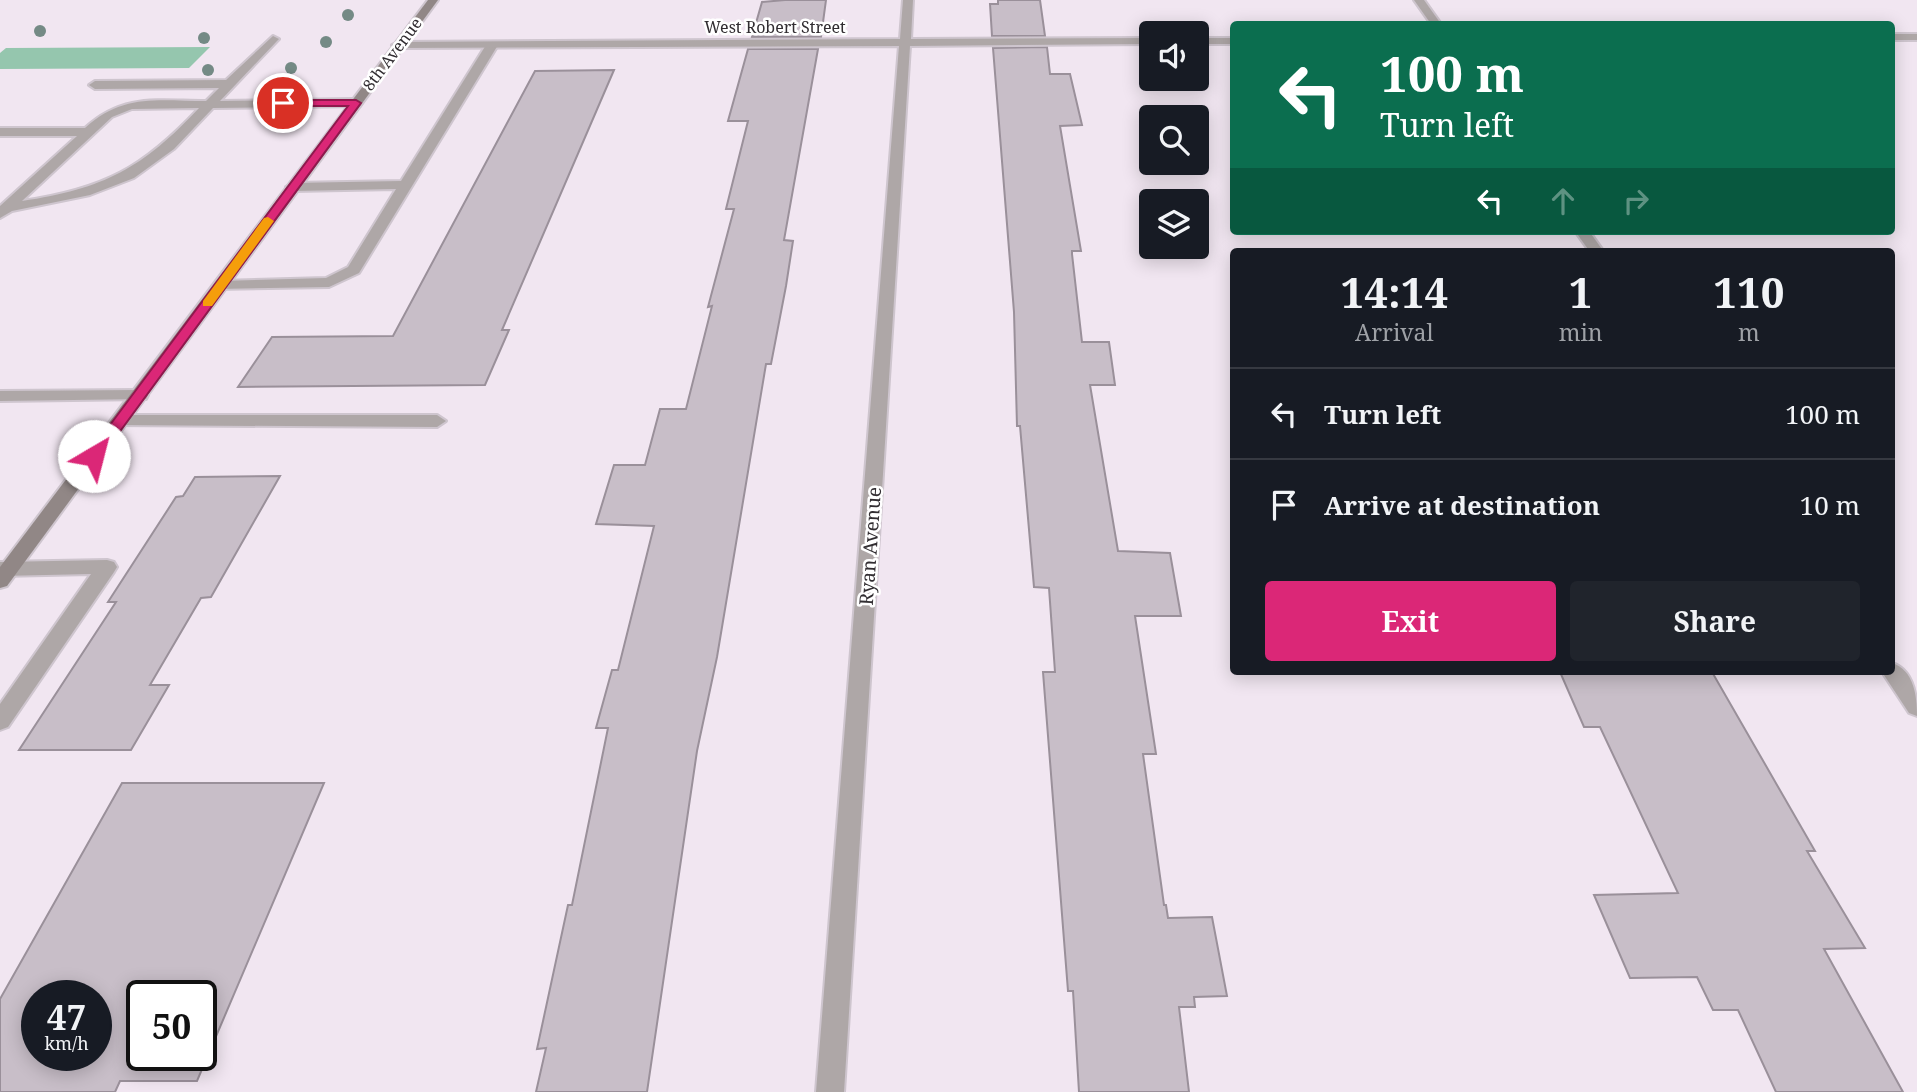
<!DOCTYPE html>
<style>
body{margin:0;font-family:"Noto Serif",serif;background:#20242c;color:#f1f3f6;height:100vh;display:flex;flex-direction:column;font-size:26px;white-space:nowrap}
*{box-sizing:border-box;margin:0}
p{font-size:23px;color:#9ea1a6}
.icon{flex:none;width:38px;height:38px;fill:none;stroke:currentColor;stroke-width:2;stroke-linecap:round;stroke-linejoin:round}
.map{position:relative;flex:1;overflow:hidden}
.panel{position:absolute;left:1230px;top:248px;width:665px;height:427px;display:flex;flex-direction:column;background:#171b24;border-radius:7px;box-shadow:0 4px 18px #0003}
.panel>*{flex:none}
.banner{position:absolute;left:1230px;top:21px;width:665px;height:214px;border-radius:7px;box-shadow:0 4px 18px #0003;background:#0b6e4f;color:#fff;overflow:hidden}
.fabs{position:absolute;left:1139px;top:21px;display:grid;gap:14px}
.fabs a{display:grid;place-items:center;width:70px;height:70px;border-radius:7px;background:#171b24;box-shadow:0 4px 18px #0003;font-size:35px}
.speed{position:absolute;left:21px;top:980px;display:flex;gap:14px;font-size:35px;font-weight:700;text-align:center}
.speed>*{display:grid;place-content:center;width:91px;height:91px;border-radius:50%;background:#171b24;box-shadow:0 4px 18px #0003;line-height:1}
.speed small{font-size:18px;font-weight:400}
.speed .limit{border:4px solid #111;border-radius:10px;background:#fff;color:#111}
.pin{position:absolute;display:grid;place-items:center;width:60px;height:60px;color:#fff;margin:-30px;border:4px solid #fff;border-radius:50%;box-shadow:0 2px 7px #0007}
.me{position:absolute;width:77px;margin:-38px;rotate:37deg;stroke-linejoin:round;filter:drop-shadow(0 0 5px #0008)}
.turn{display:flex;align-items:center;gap:24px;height:147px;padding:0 35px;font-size:32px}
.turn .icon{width:91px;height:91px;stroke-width:2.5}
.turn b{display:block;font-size:49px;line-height:60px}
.lanes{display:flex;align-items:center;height:66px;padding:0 35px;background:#0003;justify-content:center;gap:35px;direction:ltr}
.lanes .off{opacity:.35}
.eta{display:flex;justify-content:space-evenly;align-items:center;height:119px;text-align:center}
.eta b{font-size:42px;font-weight:700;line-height:49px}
.primary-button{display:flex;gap:14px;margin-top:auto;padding:14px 35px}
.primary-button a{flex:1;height:80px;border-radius:7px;background:#db2777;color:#fff;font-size:28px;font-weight:700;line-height:80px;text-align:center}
.primary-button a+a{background:#20242c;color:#f1f3f6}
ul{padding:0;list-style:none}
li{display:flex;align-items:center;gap:21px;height:91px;padding:0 35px;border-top:2px solid #363941}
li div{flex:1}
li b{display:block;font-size:26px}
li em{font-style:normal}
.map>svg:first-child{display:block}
</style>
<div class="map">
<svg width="1917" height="1092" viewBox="0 0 1917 1092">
<rect width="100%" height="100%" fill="#f1e6f1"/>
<path fill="#95c6ae" d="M 210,47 L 189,68 L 0,69 L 0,53 L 6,48 Z"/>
<path fill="#c8bec8" stroke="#9a909a" stroke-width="2" fill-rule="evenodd" d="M 785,0 L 826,0 L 821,37 L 752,37 L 762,2 Z
M 998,0 L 1040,0 L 1045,36 L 992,36 L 990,4 L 998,4 Z
M 1047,47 L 1050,74 L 1070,74 L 1082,125 L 1060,126 L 1081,251 L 1072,251 L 1072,254 L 1082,342 L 1109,342 L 1115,385 L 1090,385 L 1118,551 L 1170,553 L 1181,616 L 1135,616 L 1156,754 L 1143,754 L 1164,905 L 1166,905 L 1168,918 L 1212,917 L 1227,996 L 1194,997 L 1195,1007 L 1179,1007 L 1189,1092 L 1079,1092 L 1073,991 L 1068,991 L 1043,672 L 1055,672 L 1049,588 L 1034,587 L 1020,426 L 1017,426 L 1014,312 L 993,48 Z
M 748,49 L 818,49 L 784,240 L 793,241 L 786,286 L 771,364 L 766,364 L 717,657 L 697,751 L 647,1092 L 536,1092 L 546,1048 L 537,1049 L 568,905 L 572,905 L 608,728 L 596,728 L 612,670 L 618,670 L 654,526 L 596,524 L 614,465 L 645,465 L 660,409 L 686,409 L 712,306 L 708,307 L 734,209 L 726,209 L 748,121 L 728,121 Z
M 614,70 L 502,330 L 509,330 L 485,385 L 238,387 L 272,337 L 393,336 L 535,71 Z
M 280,476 L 211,597 L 201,598 L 150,685 L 169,685 L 131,750 L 19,750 L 116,602 L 108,602 L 176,497 L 183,496 L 195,477 Z
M 1560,672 L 1712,672 L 1815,851 L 1807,851 L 1865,948 L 1824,949 L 1903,1092 L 1776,1092 L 1738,1010 L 1713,1010 L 1697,977 L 1630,978 L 1594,895 L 1678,893 L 1600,727 L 1584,727 Z
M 122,783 L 324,783 L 197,1081 L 120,1081 L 115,1092 L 0,1092 L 0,999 ZM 37,996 L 96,996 L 96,1055 L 37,1055 ZM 142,996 L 201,996 L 201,1055 L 142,1055 Z"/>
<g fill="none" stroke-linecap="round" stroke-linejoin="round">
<defs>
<path id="service" d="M 273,36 L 279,39 L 277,41 L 220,101 L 356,99 L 362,103 L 360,106 L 213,108 L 174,149 L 134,178 L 90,195 L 12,211 L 0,218 L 0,206 L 77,136 L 0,136 L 0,128 L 85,128 C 123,93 158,101 206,101 L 219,88 L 95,89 L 89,85 L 95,81 L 226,80 ZM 199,108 C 143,168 104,189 22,201 L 112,117 L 132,109 Z
M 492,42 L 498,45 L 359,273 L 329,287 L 215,289 L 215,283 L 220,281 L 326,278 L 348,267 L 396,189 L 293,191 L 286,187 L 293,183 L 401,181 L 486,45 Z
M 140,390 L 148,395 L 146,399 L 0,401 L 0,391 Z
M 120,415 L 437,415 L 446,421 L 437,427 L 114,425 L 111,421 Z
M 107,560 L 114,562 L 117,567 L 114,572 L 8,727 L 0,730 L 0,704 L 91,574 L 0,576 L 0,562 Z"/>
<path id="minor" d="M 903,0 L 913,0 L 911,39 L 1152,38 L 1152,44 L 910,46 L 844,1092 L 816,1092 L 899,46 L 398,48 L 392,45 L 398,42 L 900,39 Z
M 1414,0 L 1424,0 L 1441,24 L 1431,24 Z
M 1892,34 L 1917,34 L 1917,40 L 1892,40 Z
M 1197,38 L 1234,38 L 1234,44 L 1197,44 Z
M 1575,231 L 1589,231 L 1604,252 L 1590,252 Z
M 1892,663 C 1914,670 1917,696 1917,716 L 1909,713 L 1882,672 L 1892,672 Z"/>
<path id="secondary" d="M 428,0 L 438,0 L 7,586 L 0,588 L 0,567 Z"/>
</defs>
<use href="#service" stroke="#cec5ce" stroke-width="4"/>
<use href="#minor" stroke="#cec5ce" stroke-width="4"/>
<use href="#secondary" stroke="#cec5ce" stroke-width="4"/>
<use href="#service" fill="#aea7a7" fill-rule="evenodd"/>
<use href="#minor" fill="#aea7a7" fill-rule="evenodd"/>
<use href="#secondary" fill="#918786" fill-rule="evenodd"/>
</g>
<g fill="#748a85">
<circle cx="348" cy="15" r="6"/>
<circle cx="40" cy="31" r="6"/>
<circle cx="204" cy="38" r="6"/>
<circle cx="326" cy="42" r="6"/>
<circle cx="291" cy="68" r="6"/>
<circle cx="208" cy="70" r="6"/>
</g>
<path fill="#db2777" stroke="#8e194d" stroke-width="2" d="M 283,100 L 356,100 L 361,103 L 99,460 L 89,460 L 89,453 L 348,106 L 279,106 Z"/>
<path fill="#f59e0b" d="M 268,217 L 274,221 L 212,306 L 203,306 L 203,301 L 264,218 Z"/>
<g text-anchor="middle" stroke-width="5" stroke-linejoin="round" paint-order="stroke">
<g font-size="16" fill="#312d31" stroke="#fff">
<text x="775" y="33">West Robert Street</text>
<text transform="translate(392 54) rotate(-53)" y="6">8th Avenue</text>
</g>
<g font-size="19" fill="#312d31" stroke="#fff">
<text transform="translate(870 546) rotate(-86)" y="7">Ryan Avenue</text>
</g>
</g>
</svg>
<div class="fabs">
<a><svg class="icon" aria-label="sound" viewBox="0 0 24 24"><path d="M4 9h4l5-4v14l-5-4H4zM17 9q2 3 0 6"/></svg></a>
<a><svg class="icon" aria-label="search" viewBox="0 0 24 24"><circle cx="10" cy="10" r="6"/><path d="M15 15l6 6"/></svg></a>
<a><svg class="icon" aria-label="layers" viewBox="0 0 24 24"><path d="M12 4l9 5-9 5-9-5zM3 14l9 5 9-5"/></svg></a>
</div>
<div class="speed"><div>47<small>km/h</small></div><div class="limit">50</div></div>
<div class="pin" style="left:283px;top:103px;background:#d93025"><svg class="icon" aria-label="arrive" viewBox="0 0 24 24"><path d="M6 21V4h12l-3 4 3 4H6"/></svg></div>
<svg class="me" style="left:94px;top:456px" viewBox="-20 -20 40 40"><circle r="19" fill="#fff"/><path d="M0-13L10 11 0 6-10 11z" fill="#db2777"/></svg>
<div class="banner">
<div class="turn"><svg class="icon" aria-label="left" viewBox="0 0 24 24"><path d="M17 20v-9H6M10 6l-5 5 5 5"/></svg><div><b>100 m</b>Turn left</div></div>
<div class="lanes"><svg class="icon" aria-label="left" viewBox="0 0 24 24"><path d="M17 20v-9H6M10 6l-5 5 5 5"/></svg><svg class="icon off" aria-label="ahead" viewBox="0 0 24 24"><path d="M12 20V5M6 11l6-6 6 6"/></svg><svg class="icon off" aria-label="right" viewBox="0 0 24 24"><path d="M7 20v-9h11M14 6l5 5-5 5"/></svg></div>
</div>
<section class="panel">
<div class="eta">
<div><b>14:14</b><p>Arrival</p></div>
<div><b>1</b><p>min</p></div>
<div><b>110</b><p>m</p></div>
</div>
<ul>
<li><svg class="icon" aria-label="left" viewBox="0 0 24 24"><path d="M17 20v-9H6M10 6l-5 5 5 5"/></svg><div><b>Turn left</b></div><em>100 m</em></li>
<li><svg class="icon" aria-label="arrive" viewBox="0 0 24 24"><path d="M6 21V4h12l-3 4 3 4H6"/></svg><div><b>Arrive at destination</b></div><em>10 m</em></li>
</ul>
<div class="primary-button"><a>Exit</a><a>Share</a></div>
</section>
</div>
